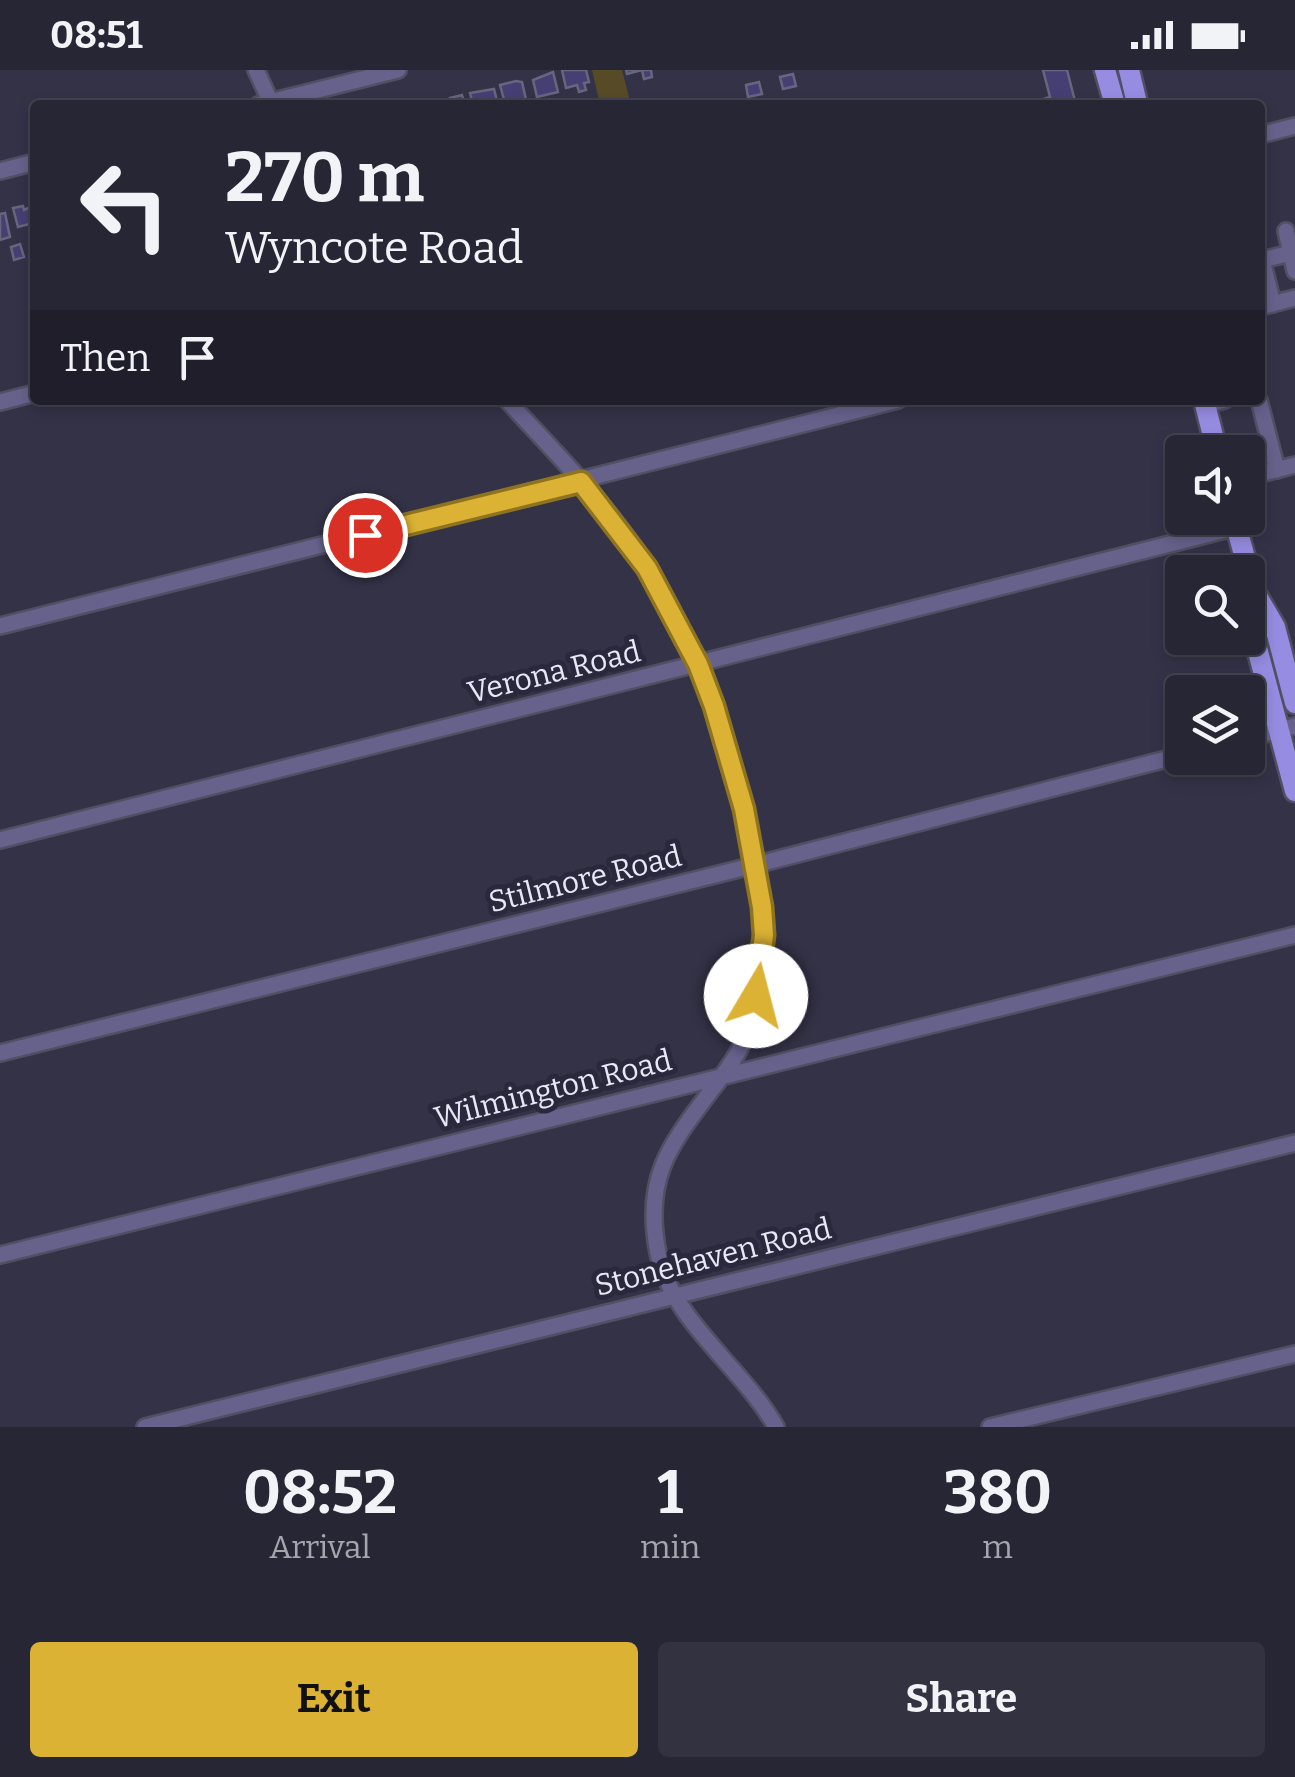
<!DOCTYPE html>
<style>
body{margin:0;font-family:Bitter,serif;background:#333241;color:#f1f3f6;height:100vh;display:flex;flex-direction:column;font-size:38px;white-space:nowrap}
*{box-sizing:border-box;margin:0}
p{font-size:32px;color:#a4a5ad}
.icon{flex:none;width:55px;height:55px;fill:none;stroke:currentColor;stroke-width:2;stroke-linecap:round;stroke-linejoin:round}
.map{position:relative;height:1357px;overflow:hidden}
.panel{display:flex;flex-direction:column;background:#272635;flex:1}
.panel>*{flex:none}
.top-card{position:absolute;left:30px;top:30px;width:1235px;height:305px;border-radius:10px;box-shadow:0 5px 15px #0003,0 0 0 2px #434350;background:#272635;color:#f1f3f6;overflow:hidden}
.fabs{position:absolute;left:1165px;top:365px;display:grid;gap:20px}
.fabs a{display:grid;place-items:center;width:100px;height:100px;border-radius:10px;background:#272635;box-shadow:0 5px 15px #0003,0 0 0 2px #434350;font-size:50px}
.pin{position:absolute;display:grid;place-items:center;width:85px;height:85px;color:#fff;margin:-42px;border:5px solid #fff;border-radius:50%;box-shadow:0 2px 10px #0007}
.me{position:absolute;width:110px;margin:-55px;rotate:8deg;stroke-linejoin:round;filter:drop-shadow(0 0 8px #0008)}
.turn{display:flex;align-items:center;gap:35px;height:210px;padding:0 30px;font-size:45px}
.turn .icon{width:130px;height:130px;stroke-width:2.5}
.turn b{display:block;font-size:70px;line-height:85px}
.then{display:flex;align-items:center;height:95px;padding:0 30px;background:#0003;gap:20px;font-size:38px}
.eta{display:flex;justify-content:space-evenly;align-items:center;height:170px;text-align:center}
.eta b{font-size:60px;font-weight:700;line-height:70px}
.primary-button{display:flex;gap:20px;margin-top:auto;padding:20px 30px}
.primary-button a{flex:1;height:115px;border-radius:10px;background:#dbb233;color:#111;font-size:40px;font-weight:700;line-height:115px;text-align:center}
.primary-button a+a{background:#333241;color:#f1f3f6}
.status{display:flex;justify-content:space-between;align-items:center;height:70px;padding:0 50px;background:#272635;direction:ltr}
.status svg{height:28px;fill:currentColor}
.map>svg:first-child{display:block}
</style>
<div class="status"><b>08:51</b><svg viewBox="0 0 49 12"><path d="M0 12V9h3v3zM5 12V6h3v6zM10 12V3h3v9zM15 12V0h3v12zM26 1h20v11H26zM47 4h2v5h-2z"/></svg></div>
<div class="map">
<svg width="1295" height="1357" viewBox="0 0 1295 1357">
<rect width="100%" height="100%" fill="#343247"/>
<path fill="#574a27" d="M 592,0 L 622,0 L 631,35 L 600,35 Z"/>
<path fill="#463f74" stroke="#67667e" stroke-width="2.5" d="M 562,0 L 586,0 L 589,12 L 584,13 L 586,20 L 579,22 L 577,15 L 566,18 Z
M 626,0 L 651,0 L 652,7 L 644,9 L 642,0 L 627,4 Z
M 1043,0 L 1067,0 L 1076,35 L 1037,35 L 1036,31 L 1050,27 Z
M 553,2 L 558,22 L 537,27 L 533,10 Z
M 793,4 L 796,16 L 783,19 L 780,7 Z
M 516,11 L 522,12 L 527,34 L 505,33 L 500,15 Z
M 759,12 L 762,24 L 748,27 L 746,15 Z
M 494,19 L 498,35 L 473,35 L 470,23 Z
M 462,25 L 465,35 L 441,35 L 451,32 L 450,28 Z
M 35,135 L 35,161 L 31,162 L 29,154 L 18,157 L 13,138 L 23,136 L 24,140 Z
M 5,143 L 10,167 L 0,170 L 0,144 Z
M 20,174 L 24,187 L 14,190 L 11,177 Z"/>
<g fill="none" stroke-linecap="round" stroke-linejoin="round">
<defs>
<path id="minor" d="M 256,0 L 272,35
M 258,35 L 398,0
M 1260,65 L 1295,56
M 0,101 L 35,92
M 1286,161 L 1295,201
M 1273,234 L 1262,190 L 1291,183
M 1260,237 L 1295,228
M 507,330 C 556,384 609,436 648,498 C 701,583 731,676 751,773 C 757,803 763,833 764,863 C 765,899 755,941 742,974 C 735,990 723,1005 713,1018 C 670,1075 643,1107 658,1183 C 671,1250 743,1298 776,1357
M 1259,330 L 1277,400
M 0,332 L 35,323
M 1205,335 L 1225,330
M 1248,407 L 1295,395
M 0,556 L 898,330
M 1248,668 L 1295,656
M 0,770 L 1237,457
M 0,983 L 755,795 L 1182,685
M 0,1185 L 1295,865
M 145,1357 L 1295,1073
M 990,1357 L 1295,1284"/>
<path id="major" d="M 1105,0 L 1115,35
M 1129,0 L 1136,29 L 1134,35
M 1204,330 L 1217,382
M 1234,448 L 1254,521 L 1275,557 L 1295,633
M 1254,521 L 1253,563 L 1295,721"/>
</defs>
<use href="#minor" stroke="#514f63" stroke-width="20"/>
<use href="#major" stroke="#514f63" stroke-width="25"/>
<use href="#minor" stroke="#66628c" stroke-width="15"/>
<use href="#major" stroke="#968ce2" stroke-width="20"/>
</g>
<g fill="none" stroke-linecap="round" stroke-linejoin="round">
<defs>
<path id="route" d="M 365,465 L 581,412 L 647,498 L 698,594 L 714,636 L 744,739 L 762,837 L 764,865 L 756,926"/>
</defs>
<use href="#route" stroke="#8e7421" stroke-width="25"/>
<use href="#route" stroke="#dbb233" stroke-width="18"/>
</g>
<g text-anchor="middle" stroke-width="10" stroke-linejoin="round" paint-order="stroke">
<g font-size="30" fill="#e7e7f5" stroke="#2a283d">
<text transform="translate(554 602) rotate(-14)" y="10">Verona Road</text>
<text transform="translate(585 809) rotate(-14)" y="10">Stilmore Road</text>
<text transform="translate(553 1019) rotate(-14)" y="10">Wilmington Road</text>
<text transform="translate(713 1187) rotate(-14)" y="10">Stonehaven Road</text>
</g>
</g>
</svg>
<div class="fabs">
<a><svg class="icon" aria-label="sound" viewBox="0 0 24 24"><path d="M4 9h4l5-4v14l-5-4H4zM17 9q2 3 0 6"/></svg></a>
<a><svg class="icon" aria-label="search" viewBox="0 0 24 24"><circle cx="10" cy="10" r="6"/><path d="M15 15l6 6"/></svg></a>
<a><svg class="icon" aria-label="layers" viewBox="0 0 24 24"><path d="M12 4l9 5-9 5-9-5zM3 14l9 5 9-5"/></svg></a>
</div>
<div class="pin" style="left:365px;top:465px;background:#d93025"><svg class="icon" aria-label="arrive" viewBox="0 0 24 24"><path d="M6 21V4h12l-3 4 3 4H6"/></svg></div>
<svg class="me" style="left:756px;top:926px" viewBox="-20 -20 40 40"><circle r="19" fill="#fff"/><path d="M0-13L10 11 0 6-10 11z" fill="#dbb233"/></svg>
<div class="top-card">
<div class="turn"><svg class="icon" aria-label="left" viewBox="0 0 24 24"><path d="M17 20v-9H6M10 6l-5 5 5 5"/></svg><div><b>270 m</b>Wyncote Road</div></div>
<div class="then">Then<svg class="icon" aria-label="arrive" viewBox="0 0 24 24"><path d="M6 21V4h12l-3 4 3 4H6"/></svg></div>
</div>
</div>
<section class="panel">
<div class="eta">
<div><b>08:52</b><p>Arrival</p></div>
<div><b>1</b><p>min</p></div>
<div><b>380</b><p>m</p></div>
</div>
<div class="primary-button"><a>Exit</a><a>Share</a></div>
</section>
